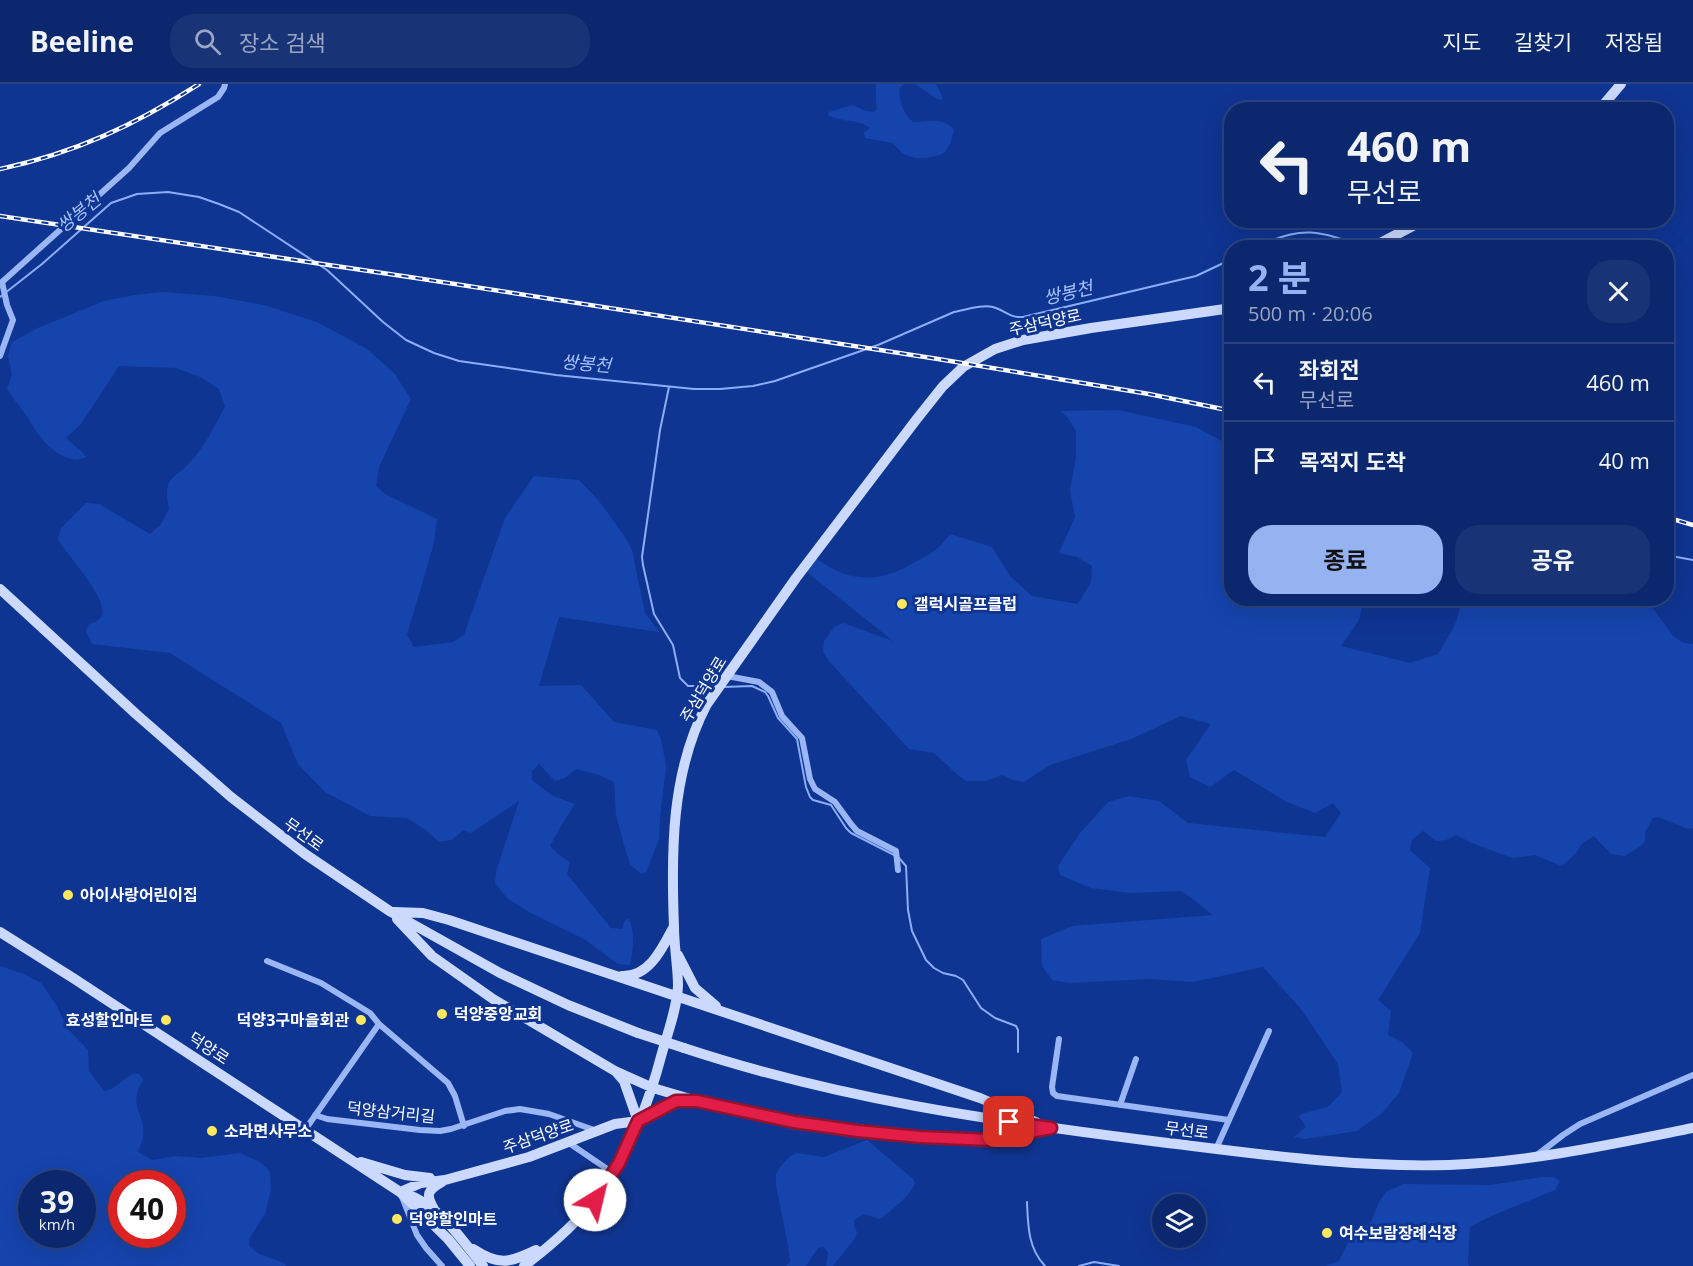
<!DOCTYPE html>
<html lang="ko">
<meta charset="utf-8">
<style>
body{margin:0;font-family:"Open Sans","Noto Sans KR",sans-serif;background:#193476;color:#f1f3f6;height:100vh;display:flex;flex-direction:column;font-size:22px;white-space:nowrap}
*{box-sizing:border-box;margin:0}
p{font-size:20px;color:#9aa6c2}
.icon{flex:none;width:33px;height:33px;fill:none;stroke:currentColor;stroke-width:2;stroke-linecap:round;stroke-linejoin:round}
.map{position:relative;flex:1;overflow:hidden}
.panel{position:absolute;left:1224px;top:156px;width:450px;height:366px;display:flex;flex-direction:column;background:#0b286e;border-radius:24px;box-shadow:0 6px 24px #0002,0 0 0 2px #2b4481}
.panel>*{flex:none}
.banner{position:absolute;left:1224px;top:18px;width:450px;height:126px;border-radius:24px;box-shadow:0 6px 24px #0002,0 0 0 2px #2b4481;background:#0b286e;color:#f1f3f6;overflow:hidden}
.buttons{position:absolute;left:1152px;top:1110px;display:grid;gap:12px}
.buttons a{display:grid;place-items:center;width:54px;height:54px;border-radius:50%;background:#0b286e;box-shadow:0 6px 24px #0002,0 0 0 2px #2b4481;font-size:30px}
.speed{position:absolute;left:18px;top:1086px;display:flex;gap:12px;font-size:30px;font-weight:700;text-align:center}
.speed>*{display:grid;place-content:center;width:78px;height:78px;border-radius:50%;background:#0b286e;box-shadow:0 6px 24px #0002,0 0 0 2px #2b4481;line-height:1}
.speed small{font-size:15px;font-weight:400}
.speed .limit{border:9px solid #d22;background:#fff;color:#111}
.pin{position:absolute;display:grid;place-items:center;width:51px;height:51px;color:#fff;margin:-26px;border-radius:12px;box-shadow:0 3px 9px #0006}
.me{position:absolute;width:66px;margin:-33px;rotate:36deg;stroke-linejoin:round;filter:drop-shadow(0 0 4px #0008)}
.turn{display:flex;align-items:center;gap:21px;height:126px;padding:0 24px;font-size:27px}
.turn .icon{width:78px;height:78px;stroke-width:2.5}
.turn b{display:block;font-size:42px;line-height:51px}
.round{display:grid;place-items:center;flex:none;width:63px;height:63px;border-radius:24px;background:#193476}
.summary{display:flex;align-items:center;justify-content:space-between;height:102px;padding:0 24px}
h1{font-size:36px;font-weight:700;line-height:45px;color:#95b2f1}
.action{display:flex;gap:12px;margin-top:auto;padding:12px 24px}
.action a{flex:1;height:69px;border-radius:24px;background:#95b2f1;color:#111;font-size:24px;font-weight:700;line-height:69px;text-align:center}
.action a+a{background:#193476;color:#f1f3f6}
ul{padding:0;list-style:none}
li{display:flex;align-items:center;gap:18px;height:78px;padding:0 24px;border-top:2px solid #2b4481}
li div{flex:1}
li b{display:block;font-size:22px}
li em{font-style:normal}
header{display:flex;align-items:center;gap:36px;box-sizing:border-box;height:84px;padding:0 30px;background:#0b286e;border-bottom:2px solid #2b4481}
header strong{font-size:28px}
nav{display:flex;gap:33px;margin-inline-start:auto;font-size:21px}
.search{width:420px;height:54px;background:#193476;display:flex;align-items:center;gap:15px;box-sizing:border-box;padding:0 21px;border-radius:24px;color:#9aa6c2;font-size:22px}
.map>svg:first-child{display:block}
</style>
<header>
<strong>Beeline</strong>
<div class="search"><svg class="icon" aria-label="search" viewBox="0 0 24 24"><circle cx="10" cy="10" r="6"/><path d="M15 15l6 6"/></svg>장소 검색</div>
<nav><a>지도</a><a>길찾기</a><a>저장됨</a></nav>
</header>
<div class="map">
<svg width="1693" height="1182" viewBox="0 0 1693 1182">
<rect width="100%" height="100%" fill="#0f3592"/>
<path fill="#1644ad" fill-rule="evenodd" d="M 876,0 L 905,0 L 900,3 C 898,15 903,30 913,38 C 928,38 943,32 954,46 L 951,58 L 946,67 L 940,71 L 926,74 L 915,74 L 903,70 L 893,59 L 865,54 L 864,48 L 870,44 C 858,34 841,39 828,31 L 829,28 L 852,21 L 866,27 L 874,28 L 877,25 L 876,18 Z
M 915,0 L 936,0 L 942,12 L 942,16 L 937,15 Z
M 162,208 L 214,212 L 264,221 L 317,238 L 367,265 L 394,289 L 411,315 L 379,383 L 376,402 L 385,410 L 437,435 L 434,459 L 407,551 L 414,563 L 453,558 L 464,551 L 505,434 L 534,392 L 579,396 L 599,417 L 623,450 L 632,466 L 645,529 L 659,548 L 559,533 L 539,602 L 581,601 L 614,638 L 657,646 L 661,655 L 666,682 L 660,733 L 659,755 L 646,788 L 641,790 L 630,780 L 624,761 L 616,731 L 614,698 L 599,691 L 576,685 L 565,694 L 555,697 L 539,680 L 532,687 L 532,696 L 553,712 L 575,720 L 561,742 L 550,762 L 559,771 L 570,778 L 567,790 L 611,844 L 622,845 L 624,838 L 628,834 C 636,848 633,865 630,881 L 618,880 L 584,855 L 529,828 L 507,814 L 495,799 L 496,788 L 519,717 L 471,749 L 464,746 L 451,756 L 439,758 L 426,746 L 407,734 L 370,732 L 325,708 L 298,680 L 281,639 L 170,569 L 92,560 L 86,547 L 89,540 C 93,539 98,537 101,533 C 111,516 67,472 58,455 L 61,444 L 86,419 L 99,420 L 150,450 L 161,440 L 169,425 C 162,390 175,397 193,375 C 206,360 216,340 225,322 L 219,305 L 200,293 L 176,284 L 119,282 L 81,340 L 66,354 L 83,369 L 86,373 C 70,382 48,364 39,351 C 34,345 31,338 26,331 C 20,323 13,314 7,305 L 12,291 L 8,271 L 12,258 L 38,244 L 104,217 L 134,211 Z
M 1118,326 L 1196,343 L 1231,362 L 1232,514 L 1364,515 L 1359,536 L 1341,562 L 1410,579 L 1438,570 C 1447,555 1463,532 1459,515 L 1646,515 L 1674,553 L 1684,559 L 1693,560 L 1693,744 L 1688,745 L 1658,733 L 1653,734 L 1645,748 L 1645,756 L 1642,761 L 1625,772 L 1611,770 L 1594,752 L 1582,760 L 1575,770 L 1562,782 L 1535,771 L 1512,774 L 1472,759 L 1456,751 L 1446,756 L 1436,757 L 1423,747 L 1412,756 L 1410,766 L 1430,784 L 1420,849 L 1378,916 L 1391,927 L 1388,951 L 1402,958 L 1413,969 L 1399,1009 L 1382,1029 L 1357,1047 L 1305,1055 L 1294,1053 L 1306,1043 L 1299,1032 L 1304,1029 L 1328,1023 L 1342,1008 L 1338,980 L 1301,925 L 1263,883 L 1193,898 L 1148,895 L 1070,899 L 1052,896 L 1042,882 L 1041,855 L 1072,842 L 1213,831 L 1182,807 L 1130,809 L 1091,804 L 1060,791 L 1058,782 L 1080,749 L 1108,718 L 1129,712 L 1159,717 L 1188,739 L 1325,753 L 1341,729 L 1333,719 L 1315,729 L 1285,717 L 1234,686 L 1210,703 L 1190,693 L 1186,676 L 1211,640 L 1181,632 L 1131,655 L 1050,681 L 1024,698 L 1013,696 L 1002,691 L 986,697 L 966,697 L 958,691 L 934,669 L 909,665 L 829,577 L 823,568 L 824,557 L 834,543 L 843,539 L 893,557 L 803,485 L 813,472 C 849,500 879,500 917,477 C 923,474 929,471 934,467 C 940,463 945,456 950,450 L 992,463 L 1010,492 L 1032,512 L 1078,520 L 1091,498 L 1092,482 L 1077,473 L 1059,469 L 1075,433 L 1070,406 L 1076,373 L 1076,347 L 1068,334 L 1060,327 Z
M 0,882 L 24,890 L 41,899 L 57,922 L 67,944 L 88,966 L 89,987 L 104,1007 C 120,1004 123,992 137,989 L 141,992 L 143,996 C 126,1024 147,1029 143,1054 C 142,1059 139,1064 138,1068 L 152,1076 L 176,1072 L 201,1074 L 240,1069 L 260,1078 L 266,1083 L 270,1089 L 271,1106 L 265,1130 L 249,1155 L 249,1162 L 259,1170 L 284,1179 L 286,1182 L 0,1182 ZM 32,1100 L 82,1100 L 82,1150 L 32,1150 ZM 122,1100 L 172,1100 L 172,1150 L 122,1150 Z
M 867,1056 L 912,1094 L 915,1098 C 912,1111 891,1127 880,1135 L 864,1130 L 854,1136 L 854,1142 L 857,1148 L 855,1154 L 833,1182 L 826,1182 L 828,1168 L 823,1163 L 818,1164 L 806,1182 L 786,1182 L 790,1178 L 789,1167 L 776,1101 L 776,1090 L 781,1082 L 789,1073 L 796,1069 L 824,1073 Z
M 1543,1093 L 1554,1093 L 1560,1097 L 1555,1106 L 1489,1133 L 1470,1143 L 1468,1179 L 1469,1182 L 1325,1182 L 1339,1177 L 1349,1156 L 1371,1138 L 1379,1118 L 1386,1108 L 1403,1100 L 1490,1101 Z"/>
<g fill="none" stroke-linecap="round" stroke-linejoin="round">
<path stroke="#8baef8" stroke-width="2" d="M 1255,164 C 1302,140 1320,147 1367,164
M 0,213 L 42,180 L 111,119 L 137,110 L 168,108 L 199,113 L 219,120 L 239,128 L 327,186 L 383,238 L 406,256 L 434,269 L 459,277 L 556,291 L 694,305 L 720,305 L 753,302 L 775,297 L 878,261 L 954,228 C 964,226 986,219 996,224 C 1006,228 1011,234 1023,233 L 1196,192 L 1232,175
M 669,303 L 660,346 L 642,473 L 643,481 L 654,530 L 673,561 L 680,594 L 688,602 L 714,602
M 1666,471 L 1693,476
M 723,603 L 752,602 L 765,608 L 768,612 L 778,634 L 797,655 L 806,703 L 810,713 L 813,716 L 831,721 L 846,744 L 851,749 L 894,771
M 899,774 L 906,782 L 908,826 L 912,847 L 926,876 L 934,884 L 943,889 L 956,892 L 963,896 L 981,924 L 995,934 L 1016,942 L 1018,946 L 1018,968
M 1027,1118 C 1028,1142 1028,1164 1045,1182
M 1079,1182 L 1094,1178 L 1119,1182"/>
<path stroke="#9ab6f4" stroke-width="6" d="M 0,272 L 13,236 L 7,221 L 2,198 L 129,84 L 160,49 L 218,13 L 224,4 L 225,0
M 727,592 L 759,598 L 772,608 L 782,632 L 802,654 L 810,695 L 815,705 L 835,718 L 851,740 L 857,747 L 896,767 L 898,786
M 267,877 L 321,899 L 370,929 L 379,940 L 448,999 L 455,1012 L 464,1042
M 1059,955 L 1052,1003 L 1053,1009 L 1057,1012 L 1229,1036
M 1120,1021 L 1136,975
M 315,1031 L 327,1035 L 420,1046 L 440,1047 L 451,1045 L 505,1027 L 520,1025 L 549,1030 L 597,1047
M 305,1046 L 379,940
M 569,1059 L 613,1089
M 1216,1065 L 1269,947
M 1537,1071 L 1563,1051 L 1580,1040 L 1693,991
M 402,1113 L 417,1151 L 426,1164 L 442,1182"/>
<path stroke="#cad9fd" stroke-width="10" d="M 1599,26 L 1621,0
M 1371,164 L 1424,136
M 0,505 L 136,630 L 231,713 L 305,770 L 391,828 L 500,889 L 568,921 L 638,949
M 394,828 L 423,829 L 449,836 L 980,1014 L 1036,1038
M 397,835 L 432,872 L 493,915 L 615,987 L 653,1004 L 697,1017 L 794,1038 L 858,1047 L 920,1053 L 991,1056 L 1042,1046
M 0,848 L 73,894 L 400,1108 L 448,1155 L 470,1182
M 678,871 L 695,904 L 716,922
M 622,892 C 649,893 662,865 673,844
M 684,964 C 838,1015 993,1037 1152,1057 C 1251,1069 1350,1084 1449,1081 C 1531,1078 1613,1060 1693,1044
M 617,989 L 624,997 L 638,1037
M 361,1078 L 405,1091 L 430,1094
M 400,1108 L 421,1099 L 445,1096 L 529,1073 L 615,1040 L 638,1037 L 671,1019 L 688,1016
M 406,1110 C 440,1121 461,1155 483,1182
M 434,1125 C 425,1110 428,1106 442,1098
M 473,1165 C 499,1182 509,1179 536,1166
M 524,1182 C 554,1159 583,1134 605,1102 C 632,1063 650,1015 662,969 C 668,948 677,924 678,902 C 678,883 674,863 674,843 C 671,768 671,688 707,620 L 796,494 L 916,336 L 943,302 L 963,283 L 995,265 L 1023,256 L 1091,244 L 1232,224"/>
<defs>
<path id="rail" d="M 0,85 C 75,69 135,41 199,0
M 0,132 L 416,194 L 938,275 L 1149,310 L 1232,327
M 1666,433 L 1693,441"/>
</defs>
<use href="#rail" stroke="#fff" stroke-width="4.5"/>
<use href="#rail" stroke="#0f3592" stroke-width="2" stroke-dasharray="7" stroke-linecap="butt"/>
<path stroke="#cad9fd" stroke-width="10" d="M 638,949 L 684,964"/>
</g>
<g fill="none" stroke-linecap="round" stroke-linejoin="round">
<defs>
<path id="route" d="M 595,1116 L 619,1079 L 638,1037 L 676,1017 L 697,1017 L 794,1038 L 858,1047 L 920,1053 L 991,1056 L 1051,1044 L 1009,1038"/>
</defs>
<use href="#route" stroke="#92132f" stroke-width="15"/>
<use href="#route" stroke="#e11d48" stroke-width="10"/>
</g>
<g fill="#ffe85d" stroke="#0f3592" stroke-width="2">
<circle cx="902" cy="520" r="6"/>
<circle cx="68" cy="811" r="6"/>
<circle cx="442" cy="930" r="6"/>
<circle cx="166" cy="936" r="6"/>
<circle cx="361" cy="936" r="6"/>
<circle cx="212" cy="1047" r="6"/>
<circle cx="397" cy="1135" r="6"/>
<circle cx="1327" cy="1149" r="6"/>
</g>
<g text-anchor="middle" stroke-width="6" stroke-linejoin="round" paint-order="stroke">
<g font-size="16" fill="#fff" stroke="#0f3592">
<text transform="translate(1045 238) rotate(-12)" y="6">주삼덕양로</text>
<text transform="translate(703 605) rotate(-59)" y="6">주삼덕양로</text>
<text transform="translate(304 750) rotate(36)" y="6">무선로</text>
<text transform="translate(209 964) rotate(33)" y="6">덕양로</text>
<text transform="translate(391 1028) rotate(6)" y="6">덕양삼거리길</text>
<text transform="translate(1187 1046) rotate(7)" y="6">무선로</text>
<text transform="translate(538 1052) rotate(-19)" y="6">주삼덕양로</text>
</g>
<g font-size="16" font-weight="bold" fill="#fff" stroke="#0f3592" text-anchor="start">
<text x="914" y="526">갤럭시골프클럽</text>
<text x="80" y="817">아이사랑어린이집</text>
<text x="454" y="936">덕양중앙교회</text>
<text x="154" y="942" text-anchor="end">효성할인마트</text>
<text x="349" y="942" text-anchor="end">덕양3구마을회관</text>
<text x="224" y="1053">소라면사무소</text>
<text x="409" y="1141">덕양할인마트</text>
<text x="1339" y="1155">여수보람장례식장</text>
</g>
<g font-size="18" font-style="italic" fill="#a6c1fb" stroke="#0f3592">
<text transform="translate(79 129) rotate(-39)" y="6">쌍봉천</text>
<text transform="translate(1068 209) rotate(-13)" y="6">쌍봉천</text>
<text transform="translate(586 280) rotate(5)" y="6">쌍봉천</text>
</g>
</g>
</svg>
<div class="buttons">
<a><svg class="icon" aria-label="layers" viewBox="0 0 24 24"><path d="M12 4l9 5-9 5-9-5zM3 14l9 5 9-5"/></svg></a>
</div>
<div class="speed"><div>39<small>km/h</small></div><div class="limit">40</div></div>
<div class="pin" style="left:1009px;top:1038px;background:#d93025"><svg class="icon" aria-label="arrive" viewBox="0 0 24 24"><path d="M6 21V4h12l-3 4 3 4H6"/></svg></div>
<svg class="me" style="left:595px;top:1116px" viewBox="-20 -20 40 40"><circle r="19" fill="#fff"/><path d="M0-13L10 11 0 6-10 11z" fill="#e11d48"/></svg>
<div class="banner">
<div class="turn"><svg class="icon" aria-label="left" viewBox="0 0 24 24"><path d="M17 20v-9H6M10 6l-5 5 5 5"/></svg><div><b>460 m</b>무선로</div></div>
</div>
<section class="panel">
<div class="summary"><div><h1>2 분</h1><p>500 m · 20:06</p></div><a class="round"><svg class="icon" aria-label="close" viewBox="0 0 24 24"><path d="M6 6l12 12M18 6L6 18"/></svg></a></div>
<ul>
<li><svg class="icon" aria-label="left" viewBox="0 0 24 24"><path d="M17 20v-9H6M10 6l-5 5 5 5"/></svg><div><b>좌회전</b><p>무선로</p></div><em>460 m</em></li>
<li><svg class="icon" aria-label="arrive" viewBox="0 0 24 24"><path d="M6 21V4h12l-3 4 3 4H6"/></svg><div><b>목적지 도착</b></div><em>40 m</em></li>
</ul>
<div class="action"><a>종료</a><a>공유</a></div>
</section>
</div>
